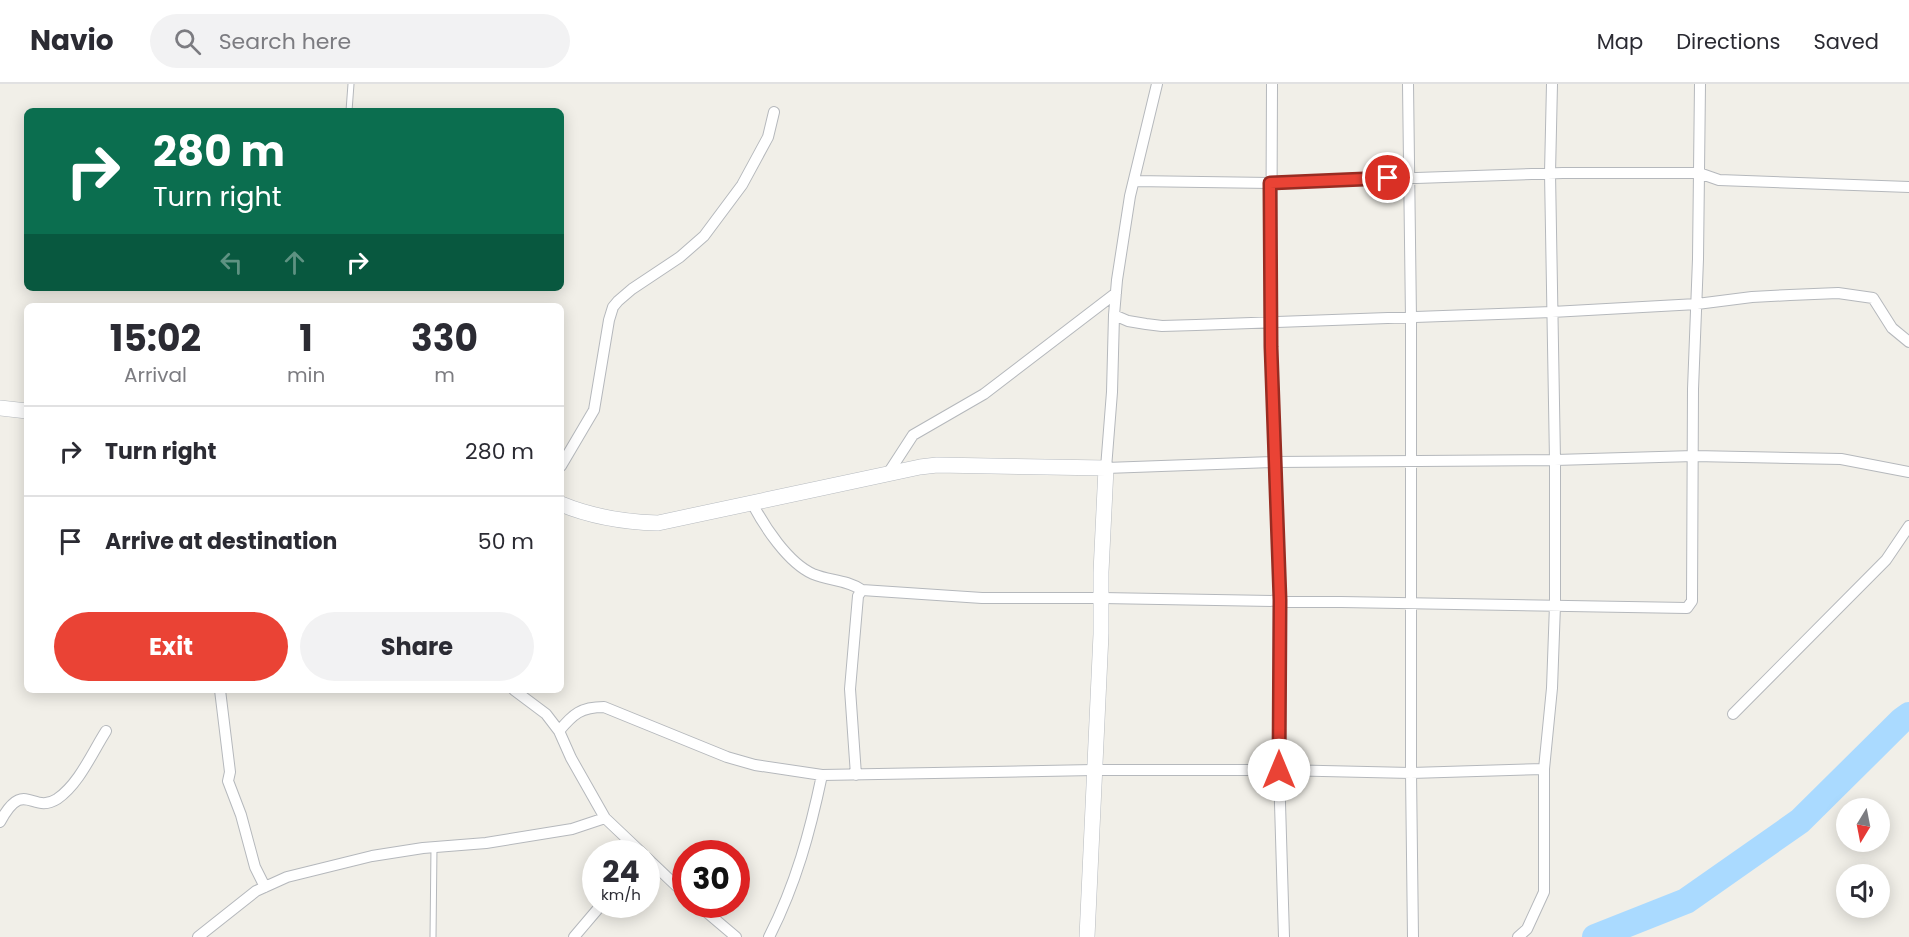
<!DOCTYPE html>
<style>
body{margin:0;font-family:Poppins,sans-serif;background:#f2f2f3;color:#2b2b33;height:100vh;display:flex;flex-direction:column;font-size:22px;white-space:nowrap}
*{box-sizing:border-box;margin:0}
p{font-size:20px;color:#7c7c81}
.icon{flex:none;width:33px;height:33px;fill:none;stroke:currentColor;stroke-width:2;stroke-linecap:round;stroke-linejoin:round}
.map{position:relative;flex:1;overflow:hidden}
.side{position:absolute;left:24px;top:219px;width:540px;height:390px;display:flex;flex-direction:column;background:#fff;border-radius:9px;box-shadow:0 3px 15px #0003}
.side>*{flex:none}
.banner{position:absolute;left:24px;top:24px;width:540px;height:183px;border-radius:9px;box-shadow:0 3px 15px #0003;background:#0b6e4f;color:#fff;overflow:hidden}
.needle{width:39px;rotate:190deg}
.buttons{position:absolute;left:1836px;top:714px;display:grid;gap:12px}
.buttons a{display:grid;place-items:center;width:54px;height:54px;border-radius:50%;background:#fff;box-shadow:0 3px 15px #0003;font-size:30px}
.speed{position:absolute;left:582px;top:756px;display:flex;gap:12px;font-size:30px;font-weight:700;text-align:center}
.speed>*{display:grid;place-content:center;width:78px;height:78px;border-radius:50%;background:#fff;box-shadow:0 3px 15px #0003;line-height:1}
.speed small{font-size:15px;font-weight:400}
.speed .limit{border:9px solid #d22;background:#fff;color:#111}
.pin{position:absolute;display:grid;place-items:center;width:51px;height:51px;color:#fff;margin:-26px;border:3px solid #fff;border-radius:50%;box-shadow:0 2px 6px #0007}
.me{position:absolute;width:66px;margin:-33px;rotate:0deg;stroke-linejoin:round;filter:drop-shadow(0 0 4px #0008)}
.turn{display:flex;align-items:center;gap:21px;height:126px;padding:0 30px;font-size:27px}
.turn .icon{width:78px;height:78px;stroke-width:2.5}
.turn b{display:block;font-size:42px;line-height:51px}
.lanes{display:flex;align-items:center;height:57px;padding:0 30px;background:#0003;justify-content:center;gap:30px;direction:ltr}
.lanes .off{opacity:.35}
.eta{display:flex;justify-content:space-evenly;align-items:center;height:102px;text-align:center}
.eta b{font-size:36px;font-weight:700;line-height:42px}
.primary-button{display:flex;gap:12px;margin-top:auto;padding:12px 30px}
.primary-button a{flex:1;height:69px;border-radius:36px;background:#ea4335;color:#fff;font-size:24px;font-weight:700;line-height:69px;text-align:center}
.primary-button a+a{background:#f2f2f3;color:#2b2b33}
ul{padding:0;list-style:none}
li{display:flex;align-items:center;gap:18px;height:90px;padding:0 30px;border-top:2px solid #e1e1e2}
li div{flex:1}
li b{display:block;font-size:22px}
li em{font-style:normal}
header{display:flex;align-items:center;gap:36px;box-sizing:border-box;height:84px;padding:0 30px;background:#fff;border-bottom:2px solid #e1e1e2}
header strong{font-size:28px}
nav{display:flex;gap:33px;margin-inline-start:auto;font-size:21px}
.search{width:420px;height:54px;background:#f2f2f3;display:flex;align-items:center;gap:15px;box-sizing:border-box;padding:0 21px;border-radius:33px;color:#7c7c81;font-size:22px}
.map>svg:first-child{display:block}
</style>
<header>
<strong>Navio</strong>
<div class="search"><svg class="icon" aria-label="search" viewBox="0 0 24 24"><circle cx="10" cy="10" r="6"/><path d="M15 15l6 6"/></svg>Search here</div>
<nav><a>Map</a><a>Directions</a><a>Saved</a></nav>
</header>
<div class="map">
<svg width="1909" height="853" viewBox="0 0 1909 853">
<rect width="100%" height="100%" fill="#f1efe8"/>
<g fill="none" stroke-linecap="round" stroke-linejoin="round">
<path stroke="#aadaff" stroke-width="26" d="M 1595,853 L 1686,817 L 1800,737 L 1902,636 L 1909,631"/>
<defs>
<path id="lane" d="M 349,27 L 351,0
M 433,853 L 434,763"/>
<path id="street" d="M 1157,0 L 1130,112 L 1117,196 L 1114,231 L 1112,308 L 1106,384 L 1274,378 L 1555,376 L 1694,372 L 1841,375 L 1909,388
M 1272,0 L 1271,240 L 1274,378 L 1280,516 L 1279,686 L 1284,853
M 1408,0 L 1411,235 L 1411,689 L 1413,853
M 1134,97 L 1270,99 L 1563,89 L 1699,89 L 1719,96 L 1909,103
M 1114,231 L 1128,237 L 1146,240 L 1162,242 L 1196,241 L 1552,228 L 1697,220 L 1752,213 L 1790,211 L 1838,209 L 1873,214 L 1892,244 L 1909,258
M 561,382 L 594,326 L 609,236 L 613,223 L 618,217 L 632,205 L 680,173 L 704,152 L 742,101 L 768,53 L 774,28
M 889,388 L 913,351 L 984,310 L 1116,209
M 752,419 C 764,442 788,479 813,490 C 830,497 845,495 862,506
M 220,606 L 230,688 L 228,697 L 241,731 L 255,783 L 265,803
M 514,606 L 546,630 L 559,647 L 571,674 L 605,734 L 643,770
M 1733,630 L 1886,476 L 1909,442
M 559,647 C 573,630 581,623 604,623 L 727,673 L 755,681 L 822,691 L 1094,686 L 1279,686 L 1411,689 L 1544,685
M 856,691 L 850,605 L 858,512 L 862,506 L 982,514 L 1102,514 L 1687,524 L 1692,517 L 1693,305 L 1698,175 L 1700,0
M 0,738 C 24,693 32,731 57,715 C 79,700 92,669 106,647
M 646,773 L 686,811
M 697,820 L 736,853
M 198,853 L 256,807 L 287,793 L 372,772 L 423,764 L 486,759 L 572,745 L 605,734
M 574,853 L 602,820
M 769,853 C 796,800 810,748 822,691
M 1518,853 L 1527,845 L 1544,808 L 1544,685 L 1552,604 L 1555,521 L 1555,376 L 1550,89 L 1552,0"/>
<path id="secondary" d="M 0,324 L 27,327
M 561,420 C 592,433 625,438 658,439 L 920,383 L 937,381 L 1106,384 L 1101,488 L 1101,550 L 1087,853"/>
</defs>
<use href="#lane" stroke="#b5b8bc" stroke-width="7"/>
<use href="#street" stroke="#b5b8bc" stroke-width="12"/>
<use href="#secondary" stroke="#b6babf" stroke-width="16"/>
<use href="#lane" stroke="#fff" stroke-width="5"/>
<use href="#street" stroke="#fff" stroke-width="10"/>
<use href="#secondary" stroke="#fff" stroke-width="15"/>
</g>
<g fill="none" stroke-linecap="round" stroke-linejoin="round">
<defs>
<path id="route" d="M 1279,686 L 1280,516 L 1271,263 L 1270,99 L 1388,94"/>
</defs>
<use href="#route" stroke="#982c22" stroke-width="15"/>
<use href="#route" stroke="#ea4335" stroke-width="10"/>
</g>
</svg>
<div class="buttons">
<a><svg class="needle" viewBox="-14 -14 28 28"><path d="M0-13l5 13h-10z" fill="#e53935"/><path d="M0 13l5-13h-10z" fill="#7c7c81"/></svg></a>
<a><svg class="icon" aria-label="sound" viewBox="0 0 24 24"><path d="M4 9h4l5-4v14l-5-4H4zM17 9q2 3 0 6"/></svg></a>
</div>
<div class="speed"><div>24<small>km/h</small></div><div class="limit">30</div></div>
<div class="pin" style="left:1388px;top:94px;background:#d93025"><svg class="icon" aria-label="arrive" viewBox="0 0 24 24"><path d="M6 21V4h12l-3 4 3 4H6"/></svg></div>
<svg class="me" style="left:1279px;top:686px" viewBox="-20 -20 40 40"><circle r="19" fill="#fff"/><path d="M0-13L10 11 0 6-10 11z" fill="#ea4335"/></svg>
<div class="banner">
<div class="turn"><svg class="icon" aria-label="right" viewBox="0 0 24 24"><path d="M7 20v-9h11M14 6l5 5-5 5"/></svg><div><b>280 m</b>Turn right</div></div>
<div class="lanes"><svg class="icon off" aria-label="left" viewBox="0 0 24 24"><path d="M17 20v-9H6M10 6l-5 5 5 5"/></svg><svg class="icon off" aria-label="ahead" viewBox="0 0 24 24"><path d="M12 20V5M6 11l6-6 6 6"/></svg><svg class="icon" aria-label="right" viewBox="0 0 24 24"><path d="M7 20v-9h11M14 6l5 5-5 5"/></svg></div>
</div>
<section class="side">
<div class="eta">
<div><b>15:02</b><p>Arrival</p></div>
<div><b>1</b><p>min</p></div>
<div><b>330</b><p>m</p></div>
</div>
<ul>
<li><svg class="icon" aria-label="right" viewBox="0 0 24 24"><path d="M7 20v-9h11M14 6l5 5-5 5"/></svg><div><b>Turn right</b></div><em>280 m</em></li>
<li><svg class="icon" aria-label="arrive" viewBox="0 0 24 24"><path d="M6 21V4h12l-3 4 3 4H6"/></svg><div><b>Arrive at destination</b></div><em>50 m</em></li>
</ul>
<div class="primary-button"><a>Exit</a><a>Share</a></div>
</section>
</div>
